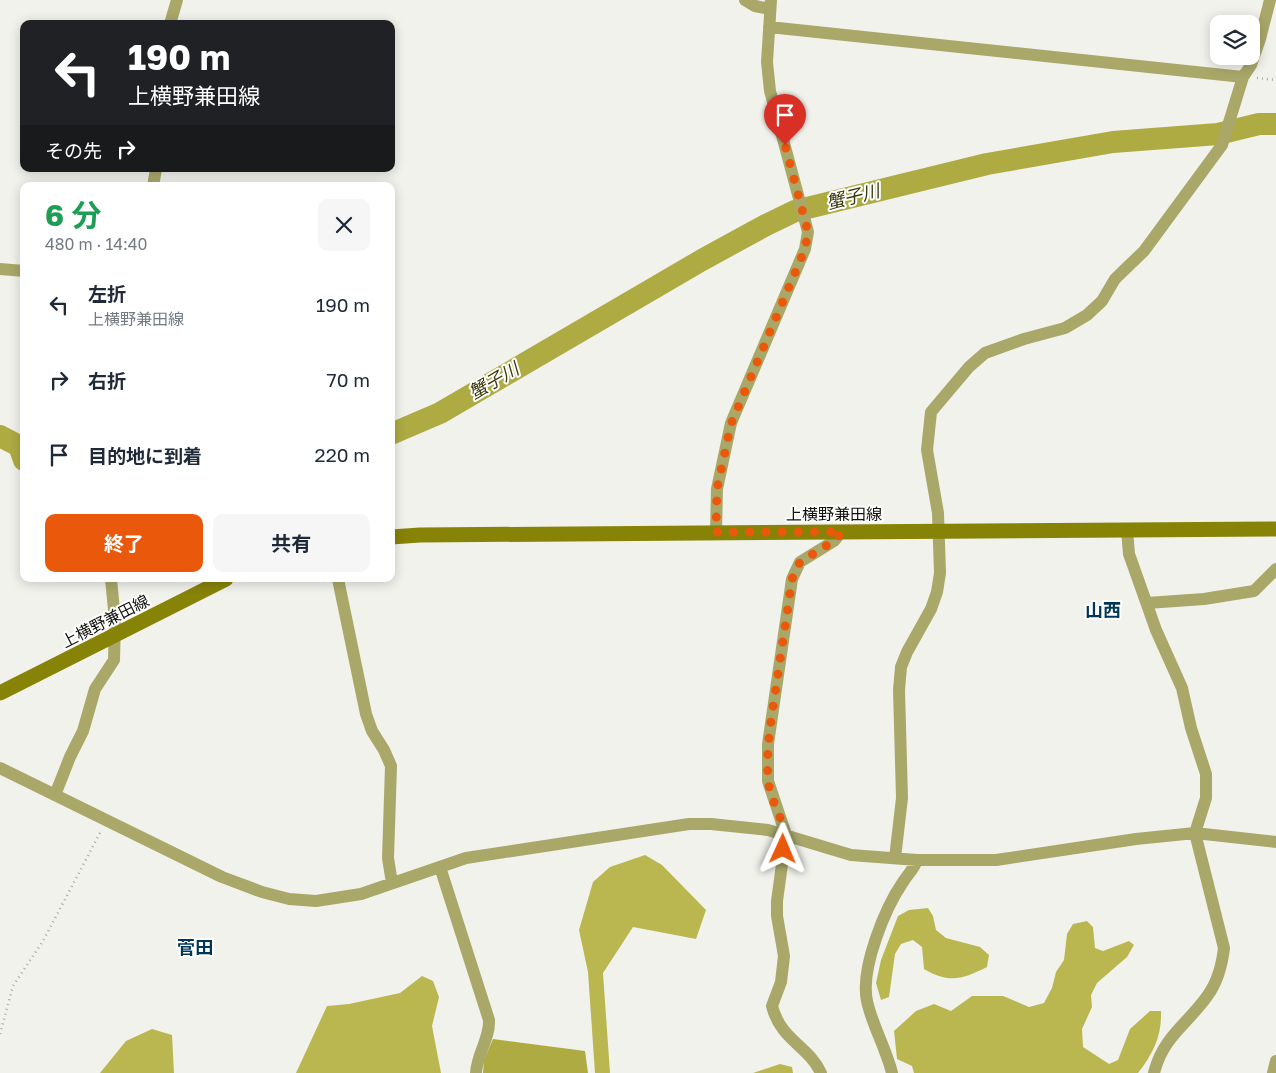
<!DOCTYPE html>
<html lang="ja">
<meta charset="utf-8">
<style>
body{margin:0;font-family:"Golos Text","Noto Sans JP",sans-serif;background:#f6f6f7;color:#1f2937;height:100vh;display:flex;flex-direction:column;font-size:19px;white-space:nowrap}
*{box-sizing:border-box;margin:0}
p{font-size:16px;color:#747a83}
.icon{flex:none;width:28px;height:28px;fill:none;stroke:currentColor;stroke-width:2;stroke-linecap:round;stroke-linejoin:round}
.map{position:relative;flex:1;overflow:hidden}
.side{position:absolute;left:20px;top:182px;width:375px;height:400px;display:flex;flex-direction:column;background:#fff;border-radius:10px;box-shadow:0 2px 12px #0003}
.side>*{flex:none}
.hud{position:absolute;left:20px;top:20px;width:375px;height:152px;border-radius:10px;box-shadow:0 2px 12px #0003;background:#202124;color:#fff;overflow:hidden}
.controls{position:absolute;left:1210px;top:15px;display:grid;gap:10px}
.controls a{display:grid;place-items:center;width:50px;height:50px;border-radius:10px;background:#fff;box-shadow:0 2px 12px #0003;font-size:25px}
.pin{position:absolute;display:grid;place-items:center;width:42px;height:42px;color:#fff;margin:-51px -21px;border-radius:50% 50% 50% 0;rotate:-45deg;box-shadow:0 0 5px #0007}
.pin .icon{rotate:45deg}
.me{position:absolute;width:55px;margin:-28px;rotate:1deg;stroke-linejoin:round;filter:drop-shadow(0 0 4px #0008)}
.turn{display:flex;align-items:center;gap:18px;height:105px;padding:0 25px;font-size:22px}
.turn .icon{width:65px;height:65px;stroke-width:2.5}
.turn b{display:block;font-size:35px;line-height:42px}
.then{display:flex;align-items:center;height:48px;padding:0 25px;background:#0003;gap:10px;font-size:19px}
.round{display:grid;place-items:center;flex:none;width:52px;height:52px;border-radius:10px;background:#f6f6f7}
.overview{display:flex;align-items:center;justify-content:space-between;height:85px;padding:0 25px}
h1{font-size:30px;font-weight:700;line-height:38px;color:#1e9e55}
.action{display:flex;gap:10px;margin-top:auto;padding:10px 25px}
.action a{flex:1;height:58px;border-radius:10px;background:#ea580c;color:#fff;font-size:20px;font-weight:700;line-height:58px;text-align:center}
.action a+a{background:#f6f6f7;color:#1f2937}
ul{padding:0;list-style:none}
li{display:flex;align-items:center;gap:15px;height:75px;padding:0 25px}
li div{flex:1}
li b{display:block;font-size:19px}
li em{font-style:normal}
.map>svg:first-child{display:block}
</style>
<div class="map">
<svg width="1276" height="1073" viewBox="0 0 1276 1073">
<rect width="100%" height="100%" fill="#f2f2ed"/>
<path fill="#bab750" d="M 645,855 L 662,865 L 706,910 L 696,939 L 633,927 L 603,973 L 610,1073 L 595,1073 L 588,972 L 579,930 L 593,882 L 610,867 Z
M 928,908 L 933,916 L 936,930 L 946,938 L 980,947 L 989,955 L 987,967 C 963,979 949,984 924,969 L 922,947 L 913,940 L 901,944 L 895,954 L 889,997 L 881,1000 L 876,983 L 881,960 L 898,916 L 909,910 Z
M 1087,921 L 1093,927 L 1095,948 L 1103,951 L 1129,941 L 1134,945 L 1127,957 L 1097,983 L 1091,995 L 1092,1007 L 1082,1029 L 1083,1047 L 1109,1064 L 1118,1060 L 1130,1029 L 1150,1011 L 1161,1011 C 1162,1036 1153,1054 1138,1073 L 914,1073 L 912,1066 L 897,1059 L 894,1031 L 916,1011 L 934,1004 L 951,1011 L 972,996 L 1003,996 L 1029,1007 L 1044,1003 L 1052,988 L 1056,972 L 1064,960 L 1067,934 L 1073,924 Z
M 422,976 L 433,981 L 439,997 L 432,1026 L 441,1073 L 296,1073 L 327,1006 L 349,1004 L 400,993 Z
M 152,1029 L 172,1035 L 174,1073 L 100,1073 L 126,1041 Z
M 780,1064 L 792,1067 L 793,1073 L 753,1073 Z"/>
<path fill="#aeab43" d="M 493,1039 L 585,1051 L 588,1073 L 483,1073 L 484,1060 Z"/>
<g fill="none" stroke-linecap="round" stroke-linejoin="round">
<path stroke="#aeab43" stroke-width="22" d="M 391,434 L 440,413 L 702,260 L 766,225 L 795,211 L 987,164 L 1113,142 L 1218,134 L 1259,124 L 1276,124
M 0,436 L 19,446 L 24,460"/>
<path stroke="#a7a7a4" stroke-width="2.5" stroke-dasharray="1 4" stroke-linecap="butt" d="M 1257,78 L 1276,80
M 0,1034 L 13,986 L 43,941 L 101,831"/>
<path stroke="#a9a869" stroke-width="12" d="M 745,0 L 755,6 L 770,9
M 170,24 L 177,0
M 769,27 L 1243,77
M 153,186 L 156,169
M 0,269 L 24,271
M 1127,530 L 1129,554 L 1156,630 L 1182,688 L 1191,728 L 1206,774 L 1206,798 L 1195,833 L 1224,948 C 1222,965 1218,981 1208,995 C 1188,1024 1163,1036 1154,1073
M 716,532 L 717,489 L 731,423 L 805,249 L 808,232 L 770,91 L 767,62 L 771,0
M 338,579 L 366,714 L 372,731 L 384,750 L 391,766 L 388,858 L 392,883
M 1147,603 L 1204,599 L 1254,591 L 1276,569
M 0,768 L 222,877 L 262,892 L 289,899 L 316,901 L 361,894 L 466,858 L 689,824 L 711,824 L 768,830 L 851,855 L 917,860 L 996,860 L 1136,839 L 1195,833 L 1276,842
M 55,795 L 70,757 L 83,731 L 95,689 L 114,660 L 115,620 L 111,579
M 895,858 L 902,798 L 899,690 L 901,667 L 907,652 L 931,609 L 937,592 L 940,573 L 938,513 L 927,450 L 931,412 L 969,367 L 985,353 L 1024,339 L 1065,328 L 1087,315 L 1102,301 L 1115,279 L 1144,251 L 1222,145 L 1243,77 L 1251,65 L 1260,39 L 1270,0
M 440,867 L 489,1020 C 490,1038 477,1054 476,1073
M 821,1073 C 808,1045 781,1041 772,1006 L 781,982 L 784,956 L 777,916 L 777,901 L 786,835 L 768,781 L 768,744 L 792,579 L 800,562 L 834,541 L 842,531
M 892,1073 C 886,1048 872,1025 867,1001 C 860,969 885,908 903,882 C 908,874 914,869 917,860
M 1273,1073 L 1276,1061"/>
<path stroke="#878307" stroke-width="15" d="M 391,537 L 420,535 L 1276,529
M 0,693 L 226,579"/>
</g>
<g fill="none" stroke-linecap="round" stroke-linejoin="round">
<path stroke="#ea580c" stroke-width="9" stroke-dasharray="0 16.2" d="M 783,849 C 789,820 770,806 768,779 C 766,749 771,719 776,688 C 781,652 787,615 792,579 L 800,562 L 834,541 L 842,532 L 716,532 L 717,489 L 731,424 L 805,249 L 808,232 L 785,145"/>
</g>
<g text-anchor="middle" stroke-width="4" stroke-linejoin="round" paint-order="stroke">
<g font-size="16" fill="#10100f" stroke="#fffffe">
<text x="834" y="520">上横野兼田線</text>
<text transform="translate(105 621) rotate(-27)" y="6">上横野兼田線</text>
</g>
<g font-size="18" font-style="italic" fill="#38360a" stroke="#fffffe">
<text transform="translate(853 197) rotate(-14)" y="6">蟹子川</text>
<text transform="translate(494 381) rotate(-30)" y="6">蟹子川</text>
</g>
<g font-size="18" font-weight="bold" fill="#003759" stroke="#fffffe">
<text x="1103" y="617">山西</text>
<text x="195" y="954">菅田</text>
</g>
</g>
</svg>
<div class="controls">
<a><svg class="icon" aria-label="layers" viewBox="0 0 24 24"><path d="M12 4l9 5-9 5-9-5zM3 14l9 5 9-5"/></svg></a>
</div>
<div class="pin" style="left:785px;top:145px;background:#d93025"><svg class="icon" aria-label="arrive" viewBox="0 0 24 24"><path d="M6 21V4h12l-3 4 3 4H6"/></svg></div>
<svg class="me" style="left:783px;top:849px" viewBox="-20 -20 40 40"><path d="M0-17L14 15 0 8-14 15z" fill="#ea580c" stroke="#fff" stroke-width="4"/></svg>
<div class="hud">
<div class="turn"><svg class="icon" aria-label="left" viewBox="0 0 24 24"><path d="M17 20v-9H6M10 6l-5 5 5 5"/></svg><div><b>190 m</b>上横野兼田線</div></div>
<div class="then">その先<svg class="icon" aria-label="right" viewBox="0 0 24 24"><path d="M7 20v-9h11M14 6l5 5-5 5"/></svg></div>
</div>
<section class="side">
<div class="overview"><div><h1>6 分</h1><p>480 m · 14:40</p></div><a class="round"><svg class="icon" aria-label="close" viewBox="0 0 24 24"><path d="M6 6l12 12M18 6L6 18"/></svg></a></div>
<ul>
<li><svg class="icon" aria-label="left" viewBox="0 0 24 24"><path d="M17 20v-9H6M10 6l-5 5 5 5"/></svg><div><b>左折</b><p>上横野兼田線</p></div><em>190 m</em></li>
<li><svg class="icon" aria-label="right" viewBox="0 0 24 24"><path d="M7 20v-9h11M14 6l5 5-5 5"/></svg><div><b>右折</b></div><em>70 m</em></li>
<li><svg class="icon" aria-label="arrive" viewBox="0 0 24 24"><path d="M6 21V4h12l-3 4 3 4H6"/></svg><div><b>目的地に到着</b></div><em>220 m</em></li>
</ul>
<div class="action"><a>終了</a><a>共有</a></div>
</section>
</div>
